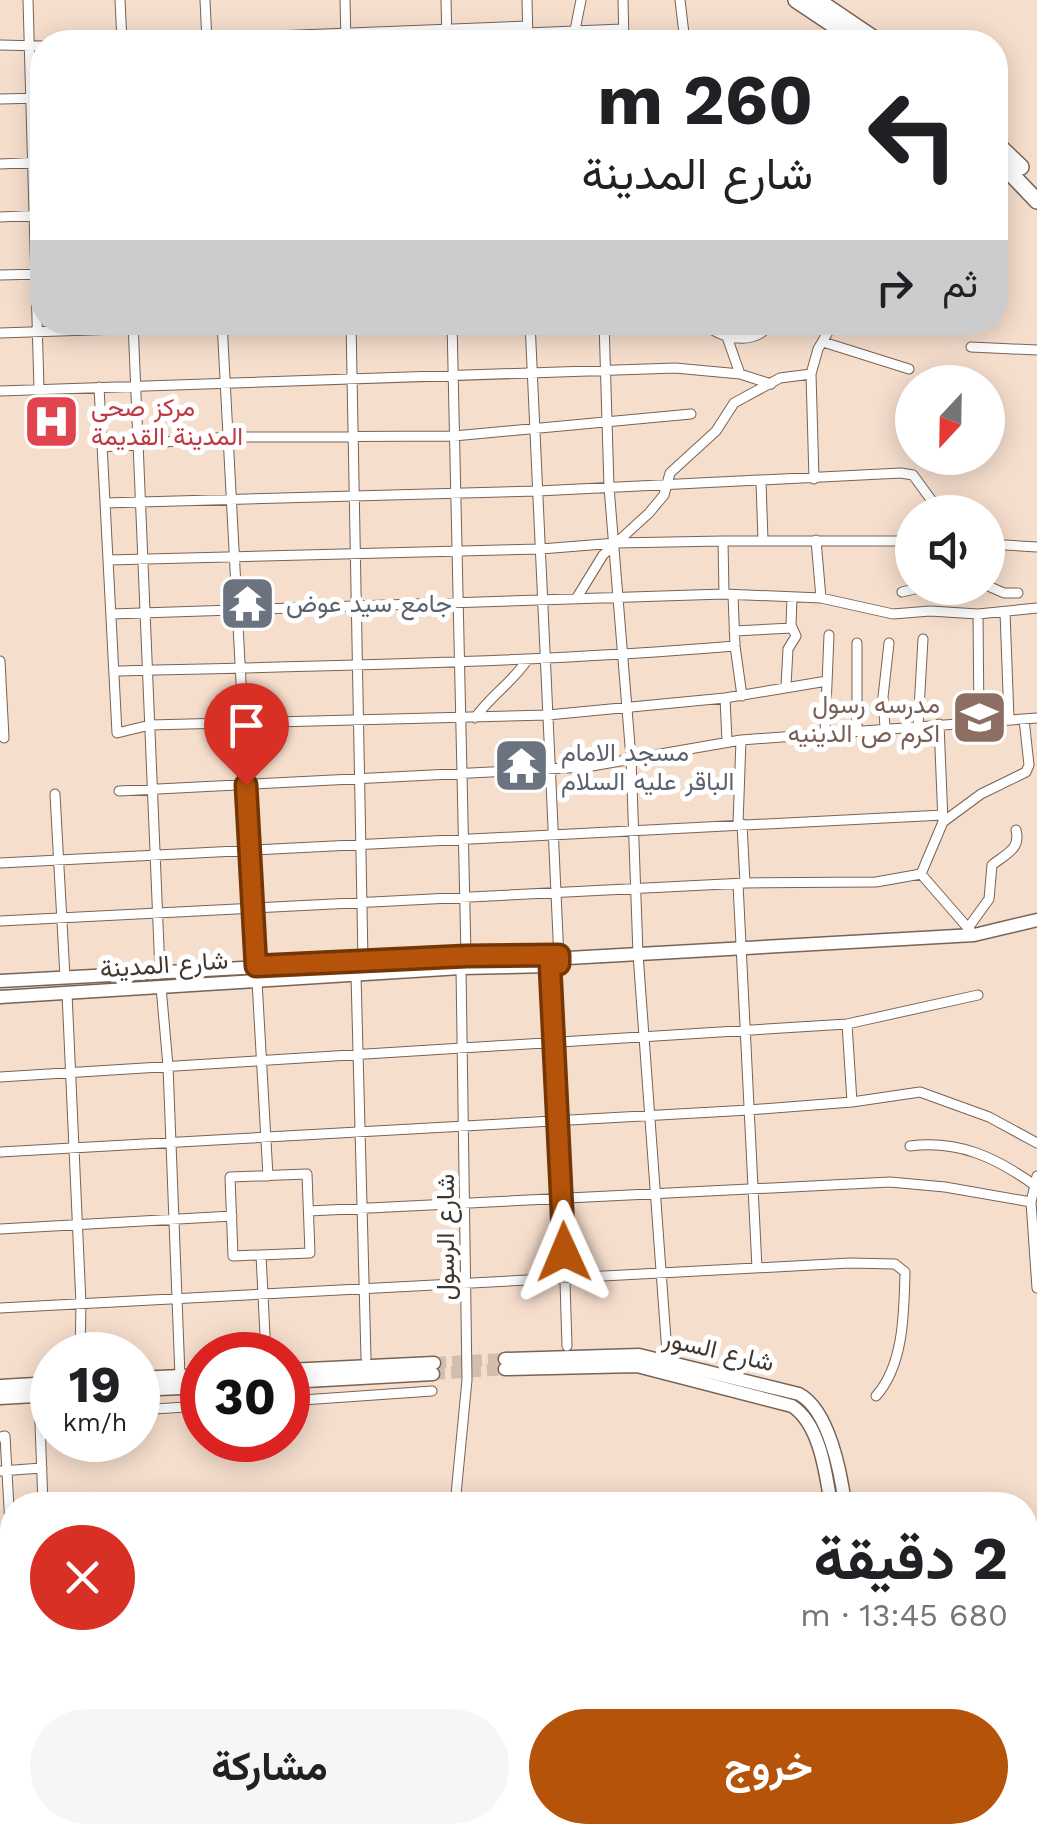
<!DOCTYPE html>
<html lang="ar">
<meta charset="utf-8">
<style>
body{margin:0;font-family:"Work Sans",Vazirmatn,sans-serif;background:#f6f6f6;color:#202124;direction:rtl;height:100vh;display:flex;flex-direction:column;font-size:38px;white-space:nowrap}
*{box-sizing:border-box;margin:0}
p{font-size:32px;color:#757577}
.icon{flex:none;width:55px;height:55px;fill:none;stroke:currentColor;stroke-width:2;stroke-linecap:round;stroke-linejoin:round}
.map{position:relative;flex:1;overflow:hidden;direction:ltr}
.panel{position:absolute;left:0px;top:1492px;width:1038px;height:352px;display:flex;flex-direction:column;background:#fff;border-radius:40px 40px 0 0;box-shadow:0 5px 25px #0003;direction:rtl}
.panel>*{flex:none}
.hud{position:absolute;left:30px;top:30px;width:978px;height:305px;border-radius:40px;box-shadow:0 5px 25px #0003;direction:rtl;background:#fff;color:#202124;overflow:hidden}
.needle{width:65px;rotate:202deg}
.buttons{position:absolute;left:895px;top:365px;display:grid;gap:20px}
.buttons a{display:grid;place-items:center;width:110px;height:110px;border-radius:50%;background:#fff;box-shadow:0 5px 25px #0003;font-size:50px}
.speed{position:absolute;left:30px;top:1332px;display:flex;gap:20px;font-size:50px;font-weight:700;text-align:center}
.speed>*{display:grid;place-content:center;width:130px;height:130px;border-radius:50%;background:#fff;box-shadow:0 5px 25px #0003;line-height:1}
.speed small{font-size:25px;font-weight:400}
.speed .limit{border:15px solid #d22;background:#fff;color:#111}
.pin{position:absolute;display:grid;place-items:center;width:85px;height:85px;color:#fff;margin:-102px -42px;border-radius:50% 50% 50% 0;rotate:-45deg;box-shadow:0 0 10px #0007}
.pin .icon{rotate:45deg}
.me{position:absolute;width:110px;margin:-55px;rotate:359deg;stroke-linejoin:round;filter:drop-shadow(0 0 8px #0008)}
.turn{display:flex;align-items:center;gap:35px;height:210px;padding:0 30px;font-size:45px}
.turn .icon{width:130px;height:130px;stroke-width:2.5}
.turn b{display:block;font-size:70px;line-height:85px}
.then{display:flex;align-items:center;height:95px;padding:0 30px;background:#0003;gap:20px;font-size:38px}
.round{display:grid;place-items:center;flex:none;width:105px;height:105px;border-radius:52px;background:#f6f6f6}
.summary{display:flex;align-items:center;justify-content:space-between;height:170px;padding:0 30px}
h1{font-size:60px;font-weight:700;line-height:75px}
.primary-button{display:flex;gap:20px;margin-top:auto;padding:20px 30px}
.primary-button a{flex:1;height:115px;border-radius:60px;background:#b45309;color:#fff;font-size:40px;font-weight:700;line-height:115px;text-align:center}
.primary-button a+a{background:#f6f6f6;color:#202124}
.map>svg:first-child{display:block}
</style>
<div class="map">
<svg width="1037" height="1843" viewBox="0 0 1037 1843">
<rect width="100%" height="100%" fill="#f6decd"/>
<path fill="#f0d2bd" d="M 0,1671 L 12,1675 L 12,1830 L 0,1825 Z
M 20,1833 L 309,1833 L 305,1843 L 47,1843 Z"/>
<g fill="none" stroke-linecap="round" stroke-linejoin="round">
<path stroke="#d2bdae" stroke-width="12" stroke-dasharray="12 6" stroke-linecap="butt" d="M 434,1363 L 505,1359
M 433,1374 L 505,1369"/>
<defs>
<path id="street" d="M 28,0 L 39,389
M 120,0 L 122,42
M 205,0 L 207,42
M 345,0 L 346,42
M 446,0 L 447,42
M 527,0 L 528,42
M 623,0 L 624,42
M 680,0 L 685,42
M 575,30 L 581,0
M 527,33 L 622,29
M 123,42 L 527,26
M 0,45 L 42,46
M 0,99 L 42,98
M 0,164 L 42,162
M 0,217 L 42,215
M 0,275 L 42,274
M 133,322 L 160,972
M 222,322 L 256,966
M 351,322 L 363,961
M 452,322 L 466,956
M 530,322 L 559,959
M 604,322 L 609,487 L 631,758 L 638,954 L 668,1367
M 702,322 C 722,340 755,347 772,322
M 0,333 L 336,322
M 727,337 L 740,374
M 823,342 L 909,369
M 971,347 L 1037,350
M 99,387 L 117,733 L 150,725 L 548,715 L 725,698 L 827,681
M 0,391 L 675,368 L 740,374 L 771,384
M 102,447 L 228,437 L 454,436 L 691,414
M 814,479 L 811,374 L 818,349 L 834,322
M 761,482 L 763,540
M 105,503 L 538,491 L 901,473 L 913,475 L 940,512
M 940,508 L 976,509
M 816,540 L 821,598
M 723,541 L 724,594
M 988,544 L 1037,547
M 108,560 L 541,549 L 616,543 L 723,541 L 912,541
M 988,586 L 1004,593 L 1018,593
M 902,592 L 919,588
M 733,595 L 735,646 L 742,696
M 576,599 L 603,555 L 649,513 L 664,495 L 670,473 L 716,431 L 734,403 L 780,378 L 811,374
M 1005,612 L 1009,719
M 111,614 L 724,594 L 821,598 L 893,614 L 930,611 L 978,614 L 1037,608
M 978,614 L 979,721
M 734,631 L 792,628
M 0,661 L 4,738
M 114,671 C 321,666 528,663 735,646
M 786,686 L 788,649 L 796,636 L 791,625 L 792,597
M 725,698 L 727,741
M 475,718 C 490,696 513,682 528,659
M 918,726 L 923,639
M 885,728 L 883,697 L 889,643
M 857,731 L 857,643
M 825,732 L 829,635
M 119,791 L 586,767 L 741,740 L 1037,718
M 55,794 L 65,977
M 943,822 L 981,794 L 1026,772 L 1029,765 L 1024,719
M 738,824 L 741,740
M 742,824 L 745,883
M 0,863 C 314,848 628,829 943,815
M 921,874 L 943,822 L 939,724
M 738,884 L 757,1268
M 0,921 L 745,883 L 876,882 L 921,874 L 974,935
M 968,928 L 989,899 L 992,865 C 1006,854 1021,849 1016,830
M 550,966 L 560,1121 L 567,1346
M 356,975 L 366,1358
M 257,981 L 268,1176
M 161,987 L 168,1066 L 180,1376
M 67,993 L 81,1304 L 80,1355
M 847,1024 L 852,1102
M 0,1077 L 847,1024 L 978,995
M 910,1146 C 958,1140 995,1157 1033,1184
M 0,1152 L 749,1110 L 852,1102 L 920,1092 L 989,1117 L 1037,1143
M 307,1174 L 310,1253 L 233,1256 L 230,1177 Z
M 1037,1176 L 1031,1202 L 1037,1288
M 309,1211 L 890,1182 L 945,1187 L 1031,1202
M 0,1229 L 232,1216
M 261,1255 L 266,1355
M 0,1308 L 850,1263 L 895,1264 L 905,1272 C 904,1312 904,1365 876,1396
M 39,1396 L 43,1505
M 288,1401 L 432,1391
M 138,1410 L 202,1406
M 0,1437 L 5,1436 L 11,1544
M 0,1471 L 42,1468
M 455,1505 L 467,1380 L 461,968
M 12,1544 L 5,1547 L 4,1559 L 12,1564
M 0,1583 L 12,1582
M 0,1603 L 12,1600
M 0,1635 L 12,1632
M 1025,1650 L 1037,1660
M 0,1672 L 12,1676
M 0,1736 L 12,1741
M 0,1825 L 12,1830
M 20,1832 L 47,1843
M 269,1832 L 298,1843
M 532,1832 L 563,1843
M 678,1832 L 704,1843
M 801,1832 L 822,1843
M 305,1843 L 309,1832
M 614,1843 L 617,1832
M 760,1843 L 764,1832
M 793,1843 L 797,1832"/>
<path id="secondary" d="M 0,981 L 466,956 L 547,953 L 568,958 L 974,935 L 1037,920
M 0,997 L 461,968 L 550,966 L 568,958
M 505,1359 L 639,1355 L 799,1394 C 829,1410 841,1473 845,1505
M 505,1369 L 637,1366 L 792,1406 C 820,1424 826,1474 831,1505
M 288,1370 L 434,1363
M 138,1378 L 202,1375
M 288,1382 L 433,1374
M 0,1386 L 52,1383
M 138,1390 L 202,1387
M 0,1398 L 52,1395
M 937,1832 L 939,1843
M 952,1832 L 953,1843"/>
<path id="primary" d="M 796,0 L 859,42
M 817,0 L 879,42
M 995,142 L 1021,167
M 995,157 L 1037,201"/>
</defs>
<use href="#street" stroke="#786355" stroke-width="11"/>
<use href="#secondary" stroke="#786355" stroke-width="15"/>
<use href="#primary" stroke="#786355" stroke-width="18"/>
<use href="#street" stroke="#fff" stroke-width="9"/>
<use href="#secondary" stroke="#fff" stroke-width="12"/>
<use href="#primary" stroke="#fff" stroke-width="15"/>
</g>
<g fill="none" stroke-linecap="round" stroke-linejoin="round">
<defs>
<path id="route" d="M 246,785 L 256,966 L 466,956 L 559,955 L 559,964 L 550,966 L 564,1252"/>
</defs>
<use href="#route" stroke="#753606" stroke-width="25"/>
<use href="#route" stroke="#b45309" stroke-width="18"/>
</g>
<defs>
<symbol id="hospital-square" viewBox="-11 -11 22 22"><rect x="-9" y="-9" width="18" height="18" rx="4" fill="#e0444e" stroke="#fff"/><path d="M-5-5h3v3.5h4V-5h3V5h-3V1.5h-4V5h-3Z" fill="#fff"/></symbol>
<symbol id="temple-square" viewBox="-11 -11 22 22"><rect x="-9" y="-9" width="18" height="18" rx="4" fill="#6b7280" stroke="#fff"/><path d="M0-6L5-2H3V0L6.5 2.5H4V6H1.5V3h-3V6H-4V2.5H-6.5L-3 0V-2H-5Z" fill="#fff"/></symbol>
<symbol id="school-square" viewBox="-11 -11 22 22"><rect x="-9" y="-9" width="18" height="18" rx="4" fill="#8d6e63" stroke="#fff"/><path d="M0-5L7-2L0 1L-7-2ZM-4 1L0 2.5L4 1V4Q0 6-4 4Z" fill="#fff"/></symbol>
</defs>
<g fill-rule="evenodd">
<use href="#hospital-square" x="20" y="390" width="63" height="63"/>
<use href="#temple-square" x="216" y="572" width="63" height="63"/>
<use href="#school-square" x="948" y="686" width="63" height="63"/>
<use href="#temple-square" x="490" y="734" width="63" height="63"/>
</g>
<g text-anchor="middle" stroke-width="10" stroke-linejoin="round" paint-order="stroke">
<g font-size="25" fill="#be3a42" stroke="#fff" text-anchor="start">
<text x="91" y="416">مركز صحي<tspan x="91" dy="29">المدينة القديمة</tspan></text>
</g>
<g font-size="25" fill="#5b616d" stroke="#fff" text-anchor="start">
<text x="286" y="612">جامع سيد عوض</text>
<text x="561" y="761">مسجد الامام<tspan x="561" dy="29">الباقر عليه السلام</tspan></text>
</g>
<g font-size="25" fill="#785e54" stroke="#fff" text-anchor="end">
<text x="940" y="713">مدرسه رسول<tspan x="940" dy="29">اکرم ص الدینیه</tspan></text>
</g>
<g font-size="25" fill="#403730" stroke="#fff">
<text transform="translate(164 964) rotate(-4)" y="9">شارع المدينة</text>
<text transform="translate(445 1237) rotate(-90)" y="9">شارع الرسول</text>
<text transform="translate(719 1350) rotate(13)" y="9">شارع السور</text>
</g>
</g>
</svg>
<div class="buttons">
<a><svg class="needle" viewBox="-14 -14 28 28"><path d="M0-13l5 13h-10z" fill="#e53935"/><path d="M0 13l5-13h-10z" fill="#757577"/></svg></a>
<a><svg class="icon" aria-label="sound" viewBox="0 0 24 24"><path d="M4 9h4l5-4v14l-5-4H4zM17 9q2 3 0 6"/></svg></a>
</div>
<div class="speed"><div>19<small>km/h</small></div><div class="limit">30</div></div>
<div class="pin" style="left:246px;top:785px;background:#d93025"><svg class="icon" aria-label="arrive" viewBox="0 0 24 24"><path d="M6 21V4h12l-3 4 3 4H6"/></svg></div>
<svg class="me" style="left:564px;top:1252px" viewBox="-20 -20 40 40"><path d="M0-17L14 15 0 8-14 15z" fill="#b45309" stroke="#fff" stroke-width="4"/></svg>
<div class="hud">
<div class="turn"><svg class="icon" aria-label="left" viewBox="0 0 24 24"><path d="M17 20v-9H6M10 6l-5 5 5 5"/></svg><div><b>260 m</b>شارع المدينة</div></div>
<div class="then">ثم<svg class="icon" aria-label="right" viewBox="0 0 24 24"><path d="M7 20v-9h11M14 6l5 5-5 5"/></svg></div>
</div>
<section class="panel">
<div class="summary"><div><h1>2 دقيقة</h1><p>680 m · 13:45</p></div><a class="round" style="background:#d93025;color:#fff"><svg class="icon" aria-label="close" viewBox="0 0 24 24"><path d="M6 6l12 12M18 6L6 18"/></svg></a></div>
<div class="primary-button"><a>خروج</a><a>مشاركة</a></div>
</section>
</div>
